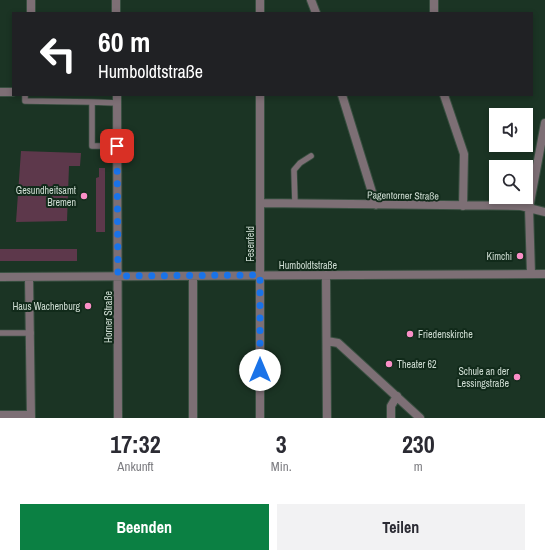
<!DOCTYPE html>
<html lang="de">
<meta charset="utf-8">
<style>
body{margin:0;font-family:"Archivo Narrow",sans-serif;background:#f2f2f3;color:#2b2b33;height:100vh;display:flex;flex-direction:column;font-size:15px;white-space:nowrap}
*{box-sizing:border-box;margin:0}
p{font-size:13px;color:#7c7c81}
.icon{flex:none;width:22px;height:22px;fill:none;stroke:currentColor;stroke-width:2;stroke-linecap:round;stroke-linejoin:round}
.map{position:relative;height:418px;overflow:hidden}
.details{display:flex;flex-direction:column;background:#fff;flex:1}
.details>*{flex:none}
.top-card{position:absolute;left:12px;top:12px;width:521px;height:84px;border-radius:0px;box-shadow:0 2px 6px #0003;background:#202124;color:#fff;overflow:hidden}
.fabs{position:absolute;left:489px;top:108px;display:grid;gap:8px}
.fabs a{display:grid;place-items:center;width:44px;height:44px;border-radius:0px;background:#fff;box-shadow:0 2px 6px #0003;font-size:20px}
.pin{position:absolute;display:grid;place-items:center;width:34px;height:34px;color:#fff;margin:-17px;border-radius:8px;box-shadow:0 2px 6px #0006}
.me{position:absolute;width:44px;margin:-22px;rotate:0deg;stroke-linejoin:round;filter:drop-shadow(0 0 3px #0008)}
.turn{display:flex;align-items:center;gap:14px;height:84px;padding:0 20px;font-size:18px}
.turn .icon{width:52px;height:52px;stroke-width:2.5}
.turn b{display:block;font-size:28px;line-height:34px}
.eta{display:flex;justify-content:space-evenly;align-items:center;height:68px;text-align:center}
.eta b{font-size:24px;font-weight:800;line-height:28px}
.button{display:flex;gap:8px;margin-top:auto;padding:8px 20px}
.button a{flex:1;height:46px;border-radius:0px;background:#0b8043;color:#fff;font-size:16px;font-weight:800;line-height:46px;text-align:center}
.button a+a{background:#f2f2f3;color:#2b2b33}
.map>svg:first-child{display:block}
</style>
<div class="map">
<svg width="545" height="418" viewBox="0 0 545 418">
<rect width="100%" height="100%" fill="#1b3424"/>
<path fill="#5d384b" d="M 21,151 L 81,153 L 80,166 L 69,166 L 67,221 L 16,222 Z
M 99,168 L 105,168 L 105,232 L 96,232 L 96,178 L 99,177 Z
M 0,249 L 77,249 L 77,261 L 0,261 Z"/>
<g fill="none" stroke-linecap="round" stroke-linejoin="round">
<defs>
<path id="service" d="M 25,95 L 25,101 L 92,102
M 117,103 L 92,102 L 92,146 L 117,146
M 295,204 L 294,170 L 300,163 L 311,156
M 0,333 L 31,333"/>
<path id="minor" d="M 116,0 L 116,13
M 260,0 L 260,13
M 311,0 L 316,13
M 434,0 L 434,13
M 31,13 L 31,0
M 0,92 L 13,92
M 117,95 L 118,418
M 260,95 L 260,418
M 342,95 L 376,205
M 444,95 L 464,154 L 463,206
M 260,203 L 521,206 L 545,212
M 531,274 L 529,208 L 545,123
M 326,275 L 327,418
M 193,276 L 193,418
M 0,277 L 545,274
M 29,277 L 31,418
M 327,341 L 338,343 L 420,418
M 0,415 L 31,415
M 391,418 L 391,406 L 397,396"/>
</defs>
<use href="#service" stroke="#384f40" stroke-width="7"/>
<use href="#minor" stroke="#384f40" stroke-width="10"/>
<use href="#service" stroke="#7d6f75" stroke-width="5.5"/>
<use href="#minor" stroke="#7d6f75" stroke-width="8"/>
</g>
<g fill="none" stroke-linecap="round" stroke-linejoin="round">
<path stroke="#1a73e8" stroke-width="7" stroke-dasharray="0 12.6" d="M 117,146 L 118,276 L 260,275 L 260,370"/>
</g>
<g fill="#fa8fc7" stroke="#112a1a" stroke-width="1.5">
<circle cx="84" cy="196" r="4"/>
<circle cx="520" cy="256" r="4"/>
<circle cx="88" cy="306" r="4"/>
<circle cx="410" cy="334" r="4"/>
<circle cx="389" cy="364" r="4"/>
<circle cx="517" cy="377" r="4"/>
</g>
<g text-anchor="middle" stroke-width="4" stroke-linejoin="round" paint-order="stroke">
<g font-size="10" fill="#cedcd2" stroke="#112a1a" text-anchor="end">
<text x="76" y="194">Gesundheitsamt<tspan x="76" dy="12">Bremen</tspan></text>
<text x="512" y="260">Kimchi</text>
<text x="80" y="310">Haus Wachenburg</text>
<text x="418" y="338" text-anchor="start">Friedenskirche</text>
<text x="397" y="368" text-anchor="start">Theater 62</text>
<text x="509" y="375">Schule an der<tspan x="509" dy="12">Lessingstraße</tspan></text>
</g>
<g font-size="10" fill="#cedcd2" stroke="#112a1a">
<text transform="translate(403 195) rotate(1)" y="4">Pagentorner Straße</text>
<text transform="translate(250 244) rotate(-90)" y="4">Fesenfeld</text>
<text x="308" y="269">Humboldtstraße</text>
<text transform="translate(108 317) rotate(-90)" y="4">Horner Straße</text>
</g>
</g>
</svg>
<div class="fabs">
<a><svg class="icon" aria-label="sound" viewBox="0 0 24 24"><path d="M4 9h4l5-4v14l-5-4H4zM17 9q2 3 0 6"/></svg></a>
<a><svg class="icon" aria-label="search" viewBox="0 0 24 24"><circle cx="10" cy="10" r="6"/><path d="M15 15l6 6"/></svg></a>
</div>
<div class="pin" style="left:117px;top:146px;background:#d93025"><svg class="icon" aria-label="arrive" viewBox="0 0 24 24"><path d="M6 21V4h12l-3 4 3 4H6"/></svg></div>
<svg class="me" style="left:260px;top:370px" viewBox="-20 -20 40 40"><circle r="19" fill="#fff"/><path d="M0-13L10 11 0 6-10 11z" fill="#1a73e8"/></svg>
<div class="top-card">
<div class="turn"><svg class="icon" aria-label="left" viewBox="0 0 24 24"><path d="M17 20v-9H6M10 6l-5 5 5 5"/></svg><div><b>60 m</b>Humboldtstraße</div></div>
</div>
</div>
<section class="details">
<div class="eta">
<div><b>17:32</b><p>Ankunft</p></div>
<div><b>3</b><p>Min.</p></div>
<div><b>230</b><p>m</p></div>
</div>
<div class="button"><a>Beenden</a><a>Teilen</a></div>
</section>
